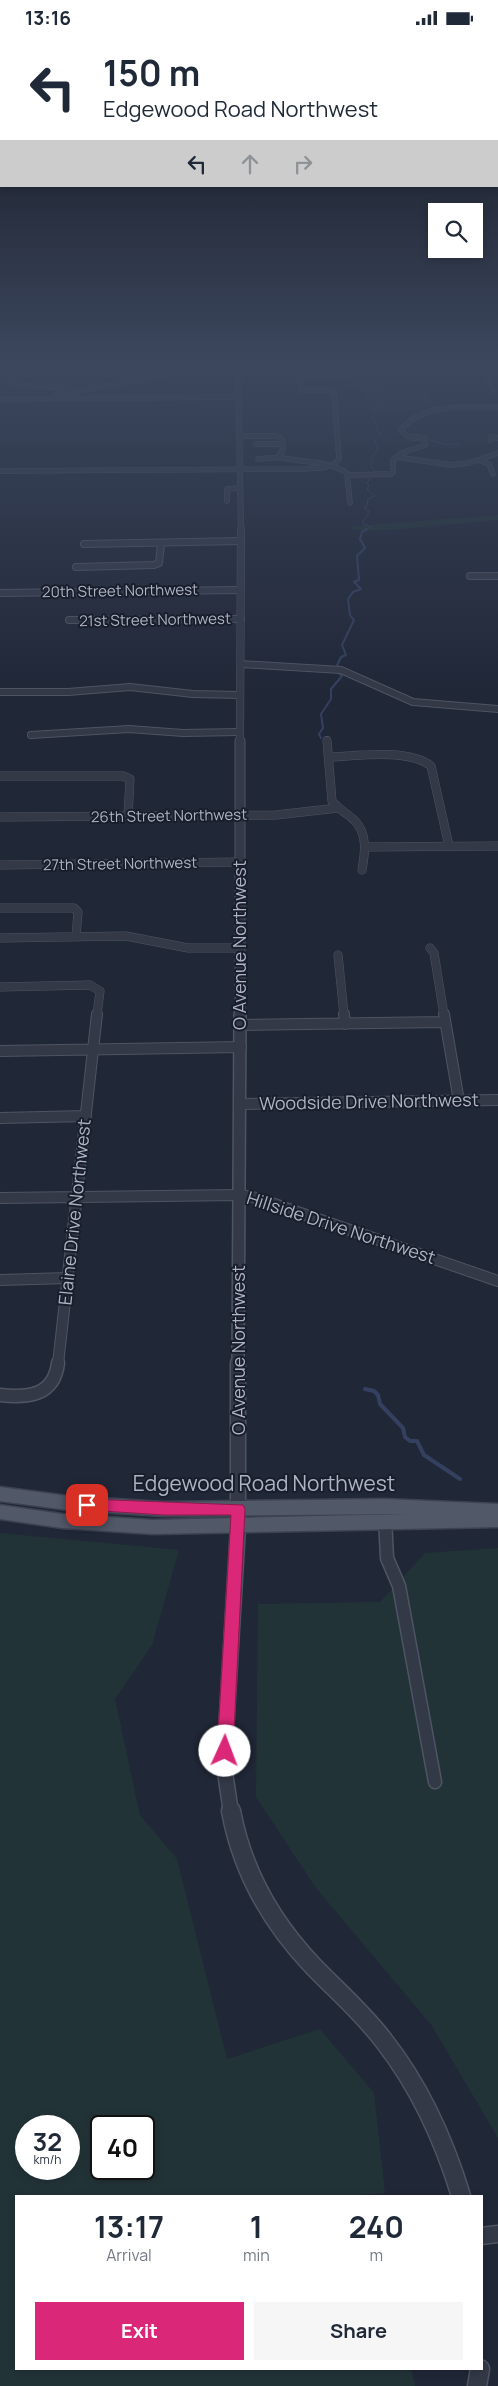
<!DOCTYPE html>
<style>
body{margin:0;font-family:Manrope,sans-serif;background:#f6f6f7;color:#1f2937;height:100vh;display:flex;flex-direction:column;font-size:19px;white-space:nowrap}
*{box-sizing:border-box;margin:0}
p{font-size:16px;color:#747a83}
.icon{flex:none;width:28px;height:28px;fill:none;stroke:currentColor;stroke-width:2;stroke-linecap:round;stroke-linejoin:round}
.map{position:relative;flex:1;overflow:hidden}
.sheet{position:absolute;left:15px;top:2160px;width:468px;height:175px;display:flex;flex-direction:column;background:#fff;border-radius:0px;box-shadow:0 2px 8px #0003}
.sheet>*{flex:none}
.hud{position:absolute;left:0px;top:0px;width:499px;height:152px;box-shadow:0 2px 8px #0003;background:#fff;color:#1f2937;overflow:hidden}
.fabs{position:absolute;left:428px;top:168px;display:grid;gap:10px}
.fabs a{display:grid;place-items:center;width:55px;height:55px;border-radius:0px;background:#fff;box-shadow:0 2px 8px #0003;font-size:25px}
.speed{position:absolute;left:15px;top:2080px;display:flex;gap:10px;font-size:25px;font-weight:700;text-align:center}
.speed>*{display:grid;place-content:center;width:65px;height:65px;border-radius:50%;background:#fff;box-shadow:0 2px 8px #0003;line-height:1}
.speed small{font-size:12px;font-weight:400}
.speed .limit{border:2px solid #111;border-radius:8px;background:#fff;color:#111}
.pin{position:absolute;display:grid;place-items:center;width:42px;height:42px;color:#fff;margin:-21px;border-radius:10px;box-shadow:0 2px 8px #0006}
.me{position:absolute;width:55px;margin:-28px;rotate:2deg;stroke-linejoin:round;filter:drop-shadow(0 0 4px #0008)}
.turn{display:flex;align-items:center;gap:18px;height:105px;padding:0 20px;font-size:22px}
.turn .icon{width:65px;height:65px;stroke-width:2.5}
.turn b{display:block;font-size:35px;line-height:42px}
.lanes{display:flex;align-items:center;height:48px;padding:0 20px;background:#0003;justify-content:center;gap:25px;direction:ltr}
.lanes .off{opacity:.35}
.eta{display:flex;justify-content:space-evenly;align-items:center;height:85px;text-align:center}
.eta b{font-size:30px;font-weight:700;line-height:35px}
.button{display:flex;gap:10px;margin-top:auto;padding:10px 20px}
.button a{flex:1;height:58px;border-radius:0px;background:#db2777;color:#fff;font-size:20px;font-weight:700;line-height:58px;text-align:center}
.button a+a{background:#f6f6f7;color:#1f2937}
.status{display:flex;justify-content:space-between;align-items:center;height:35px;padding:0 25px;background:#fff;direction:ltr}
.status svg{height:14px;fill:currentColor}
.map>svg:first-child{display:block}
</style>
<div class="status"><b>13:16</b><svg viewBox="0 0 49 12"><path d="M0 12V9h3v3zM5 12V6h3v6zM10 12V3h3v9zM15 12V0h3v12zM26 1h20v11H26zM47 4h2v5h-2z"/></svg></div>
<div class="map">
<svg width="498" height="2351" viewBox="0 0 498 2351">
<rect width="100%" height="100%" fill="#202737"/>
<path fill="#223338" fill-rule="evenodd" d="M 305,329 L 378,329 L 384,357 L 428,357 L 432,370 L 407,376 L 369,376 L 364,355 L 348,354 L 347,346 L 306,346 Z
M 498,480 L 498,485 L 390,495 L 353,495 L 353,491 Z
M 0,1498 L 179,1515 L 152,1610 L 115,1664 L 140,1780 L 177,1824 L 227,2024 L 320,1994 L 374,2058 L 385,2158 L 347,2161 L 16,2161 L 16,2334 L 411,2334 L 415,2351 L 0,2351 ZM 26,2091 L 69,2091 L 69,2134 L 26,2134 ZM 144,2091 L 144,2134 L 101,2134 L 101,2091 Z
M 498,1513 L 498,2103 L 432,1991 L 316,1853 L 256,1762 L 258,1569 L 380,1567 L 425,1518 Z"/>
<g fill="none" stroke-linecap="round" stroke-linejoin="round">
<path stroke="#33405f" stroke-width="1" d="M 311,330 L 321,335 L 368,348 L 377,369 L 372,384 L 377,389 L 377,394 L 381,399 L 375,404 L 378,414 L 371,423 L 374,426 L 370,430 L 375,436 L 372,439
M 408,405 L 422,406
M 429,405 L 445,409 L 459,409
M 365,495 L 371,492 L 362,488 L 370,477 L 364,473 L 367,471 L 368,464 L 375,461 L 367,454 L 369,451 L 367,448 L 371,442"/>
<path stroke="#33405f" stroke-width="2" d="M 336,633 L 341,622 L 346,620 L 342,610 L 354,585 L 350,580 L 348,564 L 353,557 L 361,554 L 354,547 L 359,545 L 357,521 L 365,513 L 360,504 L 362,497 L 367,494
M 321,703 L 319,699 L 323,693 L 321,679 L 331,664 L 331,654 L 342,641 L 336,636"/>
<path stroke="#33405f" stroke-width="4" d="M 365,1354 L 374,1356 L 378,1360 L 380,1369 L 403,1393 L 405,1402 L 410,1406 L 417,1406 L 424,1420 L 460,1444"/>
<defs>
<path id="minor-far5" d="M 482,329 L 493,355
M 1,331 L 78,329
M 10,348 L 69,354
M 56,360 L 165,340 L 171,337 L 175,329
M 0,364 L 239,362
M 240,401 L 277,401 L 282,404 L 283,414 L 280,419 L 283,423 C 305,428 327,425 347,438 L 350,468
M 490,405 L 491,402 L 498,403
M 256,409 L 282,409
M 397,422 L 451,430 L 469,428 L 498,418
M 258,424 L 283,422
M 478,425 L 489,429 L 493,439
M 0,436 L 305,434 C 316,433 332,434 339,424 L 334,357 L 329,355 L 302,355 L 298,329
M 348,440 L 391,439 L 393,437 L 393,425 L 402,418 L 425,410 L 425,403 L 407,401 L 401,395 C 423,366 466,373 498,372
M 227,466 L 227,454 L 240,453"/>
<path id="minor-far4" d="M 84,509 L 241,506
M 76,532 L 154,530 L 159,528 L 161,509
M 470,541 L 498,541
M 0,558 L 240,555
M 69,585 L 241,584
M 241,629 L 341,635 L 413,667 L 498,674
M 0,657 L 68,657 L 130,652 L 193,659 L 240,660
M 31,700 L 129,694 L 183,698 L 240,697
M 327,705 L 327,708"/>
<path id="minor-far3" d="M 327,706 L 332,766 C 338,774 347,778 354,785 C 368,798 365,818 362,835
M 329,722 C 358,721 408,713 431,731 L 449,811
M 0,741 L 123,741 L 130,744 L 128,781
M 0,782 L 276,780 L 338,773
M 365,812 L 498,811
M 0,830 L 240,827
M 0,873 L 74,873 L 78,877 L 76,902
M 0,903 L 126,901 L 188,913 L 240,913
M 430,913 L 434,918 L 444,980
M 338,920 L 344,980
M 0,952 L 90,950 L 100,956 L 97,980"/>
<path id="minor-far2" d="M 344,979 L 345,989
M 444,979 L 459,1066
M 241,990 L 445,987
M 0,1016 L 241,1012
M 241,1069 L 498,1065
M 0,1083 L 86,1081
M 0,1163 L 240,1160 L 257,1163 L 498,1246
M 0,1245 L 68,1243
M 58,1329 L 97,979"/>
<path id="minor-far1" d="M 0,1360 C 28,1363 54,1361 58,1328
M 385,1482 L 387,1523 L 399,1551 L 435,1747"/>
<path id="minor" d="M 481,2201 L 498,2199"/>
<path id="tertiary-far5" d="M 238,329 L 241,495"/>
<path id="tertiary-far4" d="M 240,708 L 241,494"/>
<path id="tertiary-far3" d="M 240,980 L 240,706"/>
<path id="tertiary-far2" d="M 238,1329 L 240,979"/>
<path id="tertiary-far1" d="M 231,1777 L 224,1731 L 238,1492 L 238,1328"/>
<path id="tertiary" d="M 231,1776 C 242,1835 272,1888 313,1931 C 337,1956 363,1978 384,2006 C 420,2052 444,2105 461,2161
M 477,2351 L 480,2334"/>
<path id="primary" d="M 0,1452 L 68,1461 L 163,1467 L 384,1464 L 498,1469 L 498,1492 L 153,1499 L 62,1493 L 0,1484 L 0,1470 L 62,1479 L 153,1485 L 408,1479 L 163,1481 L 68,1475 L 0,1466 Z"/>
</defs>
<use href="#minor-far5" stroke="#4e5462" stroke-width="5.5"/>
<use href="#minor-far4" stroke="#4e5462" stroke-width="8"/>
<use href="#minor-far3" stroke="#4e5462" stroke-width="9"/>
<use href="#minor-far2" stroke="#4e5462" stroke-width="12"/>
<use href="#minor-far1" stroke="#4e5462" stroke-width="15"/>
<use href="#minor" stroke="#4e5462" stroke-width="19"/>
<use href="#tertiary-far5" stroke="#4e5462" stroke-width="6"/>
<use href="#tertiary-far4" stroke="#4e5462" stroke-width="8"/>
<use href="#tertiary-far3" stroke="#4e5462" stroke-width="11"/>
<use href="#tertiary-far2" stroke="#4e5462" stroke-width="14"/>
<use href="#tertiary-far1" stroke="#4e5462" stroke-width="17"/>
<use href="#tertiary" stroke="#4e5462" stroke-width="21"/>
<use href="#primary" stroke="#3d4251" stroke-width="3"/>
<use href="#minor-far5" stroke="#333947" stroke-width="4.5"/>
<use href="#minor-far4" stroke="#333947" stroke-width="6"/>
<use href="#minor-far3" stroke="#333947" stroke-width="8"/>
<use href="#minor-far2" stroke="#333947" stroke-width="10"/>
<use href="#minor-far1" stroke="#333947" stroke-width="12"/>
<use href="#minor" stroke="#333947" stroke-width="16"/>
<use href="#tertiary-far5" stroke="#333947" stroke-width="5"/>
<use href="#tertiary-far4" stroke="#333947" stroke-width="7"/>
<use href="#tertiary-far3" stroke="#333947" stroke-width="9"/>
<use href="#tertiary-far2" stroke="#333947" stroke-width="11"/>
<use href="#tertiary-far1" stroke="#333947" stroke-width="14"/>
<use href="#tertiary" stroke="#333947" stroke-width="18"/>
<use href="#primary" fill="#515868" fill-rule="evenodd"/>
</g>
<linearGradient id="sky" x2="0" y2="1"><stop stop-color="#12151e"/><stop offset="0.5" stop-color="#3c475e"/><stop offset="1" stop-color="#3c475e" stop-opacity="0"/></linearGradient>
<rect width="498" height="658" fill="url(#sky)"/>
<path fill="#db2777" stroke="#8e194d" d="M 87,1464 L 243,1470 L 245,1474 L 233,1716 L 231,1721 L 225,1723 L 219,1721 L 217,1716 L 231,1480 L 164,1480 L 87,1475 L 82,1474 L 80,1470 L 82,1466 Z"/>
<g text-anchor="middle" stroke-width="4" stroke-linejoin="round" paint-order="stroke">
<g font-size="15" fill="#aeb4c4" stroke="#191e2c">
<text transform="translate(120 556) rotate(-1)" y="5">20th Street Northwest</text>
<text transform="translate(155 585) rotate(-1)" y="5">21st Street Northwest</text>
<text transform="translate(169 781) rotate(-1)" y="5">26th Street Northwest</text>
<text transform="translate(120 829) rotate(-1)" y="5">27th Street Northwest</text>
</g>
<g font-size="18" fill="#aeb4c4" stroke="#191e2c">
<text transform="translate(240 910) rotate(-90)" y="6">O Avenue Northwest</text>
<text transform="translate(369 1067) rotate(-1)" y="6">Woodside Drive Northwest</text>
<text transform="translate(75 1177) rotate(-84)" y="6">Elaine Drive Northwest</text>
<text transform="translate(341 1193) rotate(18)" y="6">Hillside Drive Northwest</text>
<text transform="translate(239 1315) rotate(-90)" y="6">O Avenue Northwest</text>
</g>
<g font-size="21" fill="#aeb4c4" stroke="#191e2c">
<text x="264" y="1456">Edgewood Road Northwest</text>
</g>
</g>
</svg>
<div class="fabs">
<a><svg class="icon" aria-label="search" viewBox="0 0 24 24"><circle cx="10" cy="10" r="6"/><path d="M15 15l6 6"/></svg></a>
</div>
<div class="speed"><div>32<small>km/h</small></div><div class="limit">40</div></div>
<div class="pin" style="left:87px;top:1470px;background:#d93025"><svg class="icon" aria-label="arrive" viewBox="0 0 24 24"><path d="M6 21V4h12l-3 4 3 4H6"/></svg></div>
<svg class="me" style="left:225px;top:1716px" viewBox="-20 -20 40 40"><circle r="19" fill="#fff"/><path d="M0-13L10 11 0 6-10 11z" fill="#db2777"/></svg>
<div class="hud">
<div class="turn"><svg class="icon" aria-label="left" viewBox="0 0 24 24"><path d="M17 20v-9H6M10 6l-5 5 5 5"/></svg><div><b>150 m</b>Edgewood Road Northwest</div></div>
<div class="lanes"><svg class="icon" aria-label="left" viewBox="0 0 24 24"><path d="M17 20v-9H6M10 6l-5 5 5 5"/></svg><svg class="icon off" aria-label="ahead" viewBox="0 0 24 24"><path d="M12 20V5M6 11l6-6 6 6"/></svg><svg class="icon off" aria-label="right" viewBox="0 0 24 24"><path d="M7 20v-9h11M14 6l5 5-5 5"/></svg></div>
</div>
<section class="sheet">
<div class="eta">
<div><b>13:17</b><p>Arrival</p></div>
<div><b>1</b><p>min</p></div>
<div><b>240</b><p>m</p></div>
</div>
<div class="button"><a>Exit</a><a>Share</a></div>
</section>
</div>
